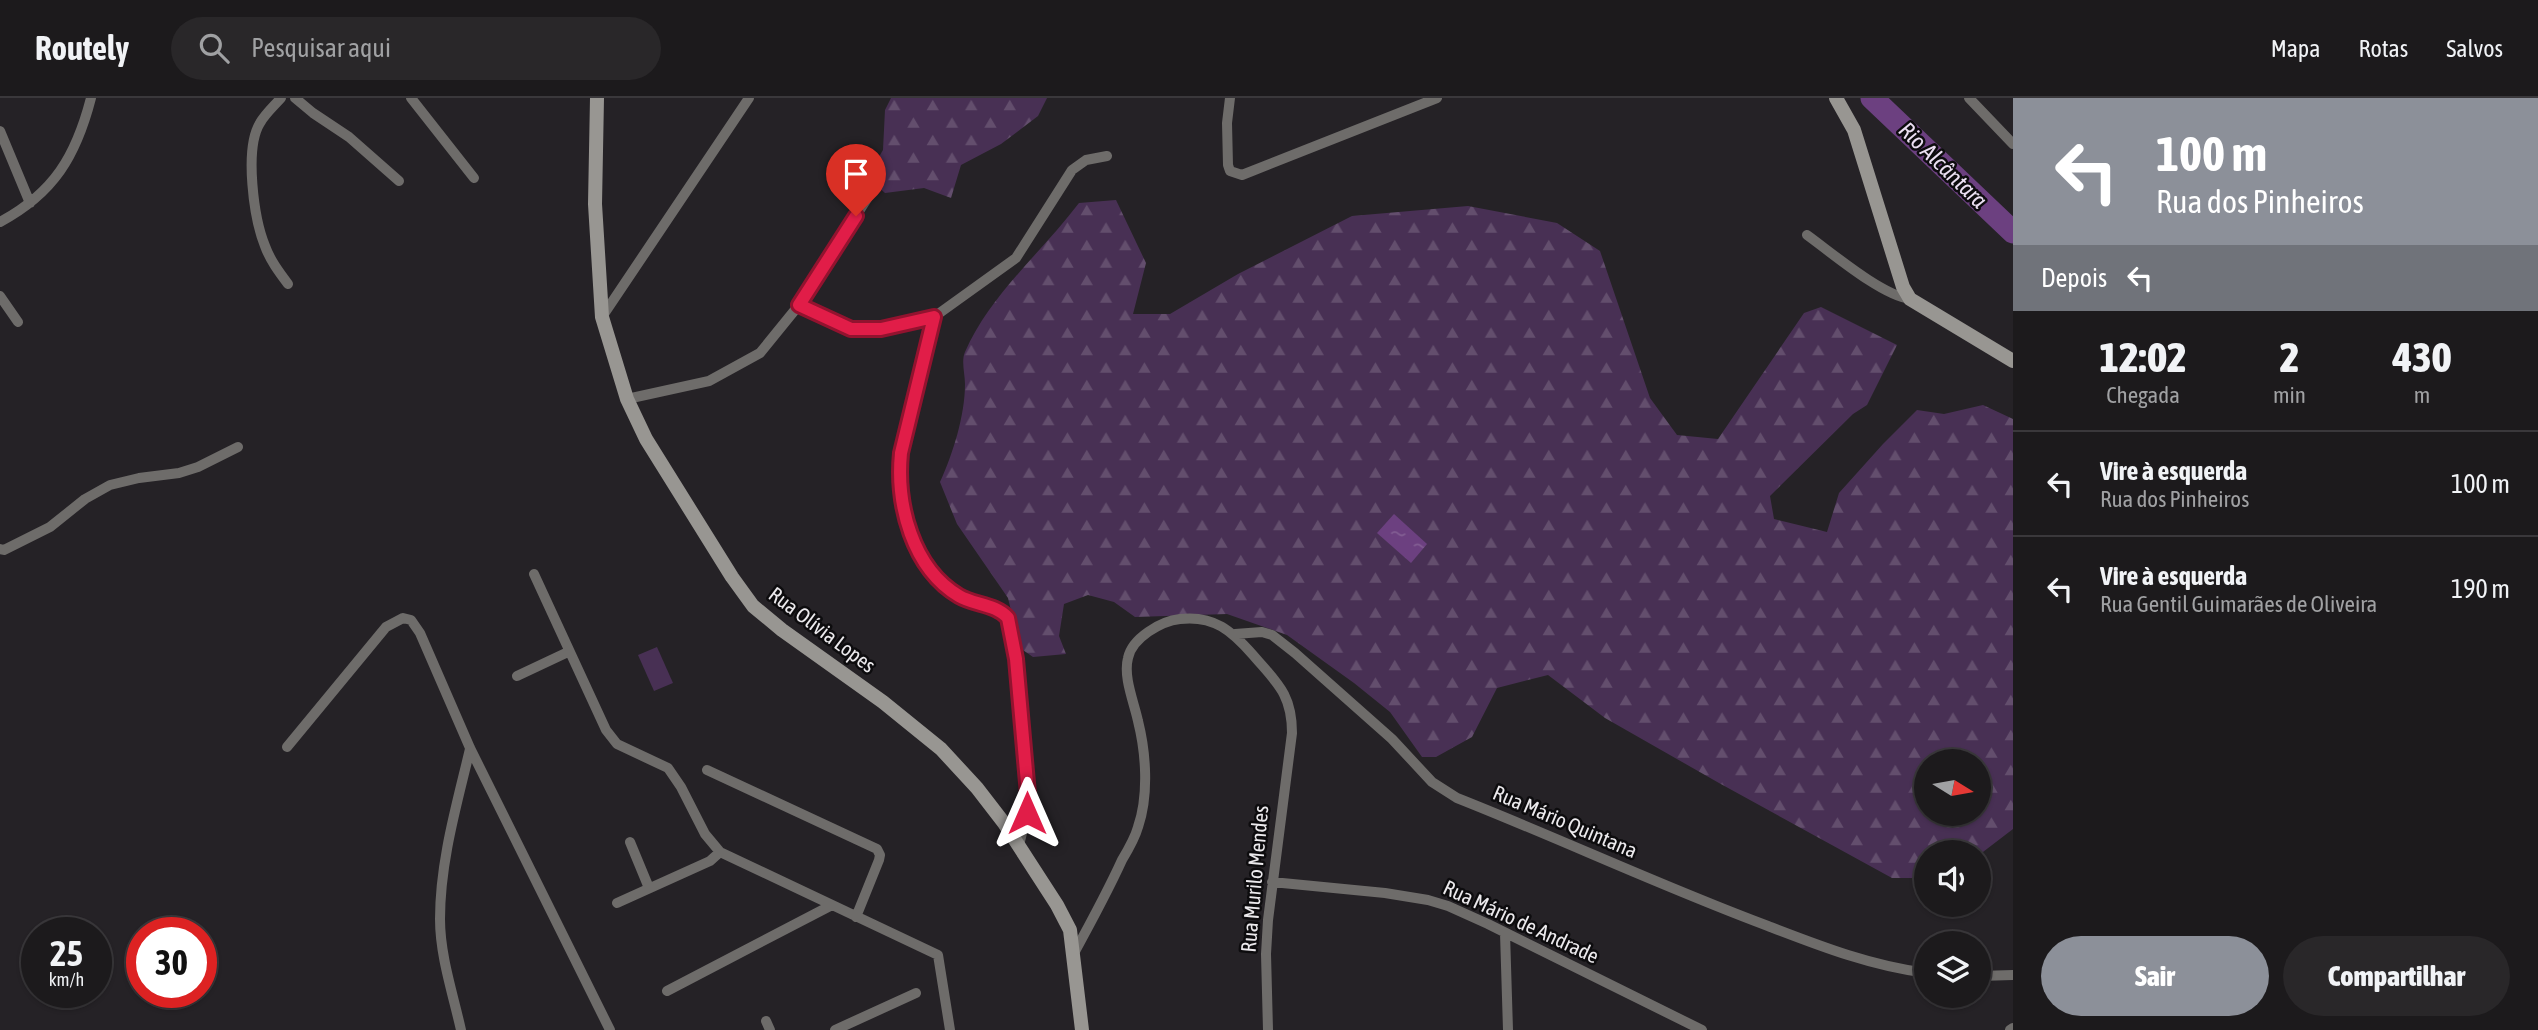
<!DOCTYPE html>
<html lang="pt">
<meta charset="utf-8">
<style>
body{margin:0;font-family:"Asap Condensed",sans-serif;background:#292729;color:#f1f3f6;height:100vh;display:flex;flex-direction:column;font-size:26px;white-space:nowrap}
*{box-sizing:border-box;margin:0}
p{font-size:23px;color:#a0a1a3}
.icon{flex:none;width:38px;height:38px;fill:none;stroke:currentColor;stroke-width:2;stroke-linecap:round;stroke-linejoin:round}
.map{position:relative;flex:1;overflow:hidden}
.details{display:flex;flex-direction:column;background:#1c1a1c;width:525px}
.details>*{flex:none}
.banner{background:#8c9099;color:#fff;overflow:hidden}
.needle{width:46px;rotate:101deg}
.buttons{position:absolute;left:1914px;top:651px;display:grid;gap:14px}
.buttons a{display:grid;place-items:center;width:77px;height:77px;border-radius:50%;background:#1c1a1c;box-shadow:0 2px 5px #0004,0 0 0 2px #3a383b;font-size:35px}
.speed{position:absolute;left:21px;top:819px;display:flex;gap:14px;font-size:35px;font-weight:700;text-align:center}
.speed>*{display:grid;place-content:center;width:91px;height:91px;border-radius:50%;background:#1c1a1c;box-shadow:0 2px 5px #0004,0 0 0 2px #3a383b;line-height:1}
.speed small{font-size:18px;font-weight:400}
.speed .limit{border:10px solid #d22;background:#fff;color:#111}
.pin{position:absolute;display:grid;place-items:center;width:60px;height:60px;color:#fff;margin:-72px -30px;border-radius:50% 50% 50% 0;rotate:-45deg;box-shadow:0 0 7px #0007}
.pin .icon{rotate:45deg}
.me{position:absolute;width:77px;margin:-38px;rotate:0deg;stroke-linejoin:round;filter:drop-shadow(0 0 5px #0008)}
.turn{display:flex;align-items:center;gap:24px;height:147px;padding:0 28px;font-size:32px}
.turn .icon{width:91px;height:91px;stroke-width:2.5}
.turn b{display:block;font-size:49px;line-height:60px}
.then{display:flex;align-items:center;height:66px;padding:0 28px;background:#0003;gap:14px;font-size:26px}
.eta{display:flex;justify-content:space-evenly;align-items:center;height:119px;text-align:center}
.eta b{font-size:42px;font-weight:800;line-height:49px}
.cta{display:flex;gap:14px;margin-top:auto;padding:14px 28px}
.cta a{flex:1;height:80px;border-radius:42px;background:#8c9099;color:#fff;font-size:28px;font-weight:800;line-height:80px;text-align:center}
.cta a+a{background:#292729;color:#f1f3f6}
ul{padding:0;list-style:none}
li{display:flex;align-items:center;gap:21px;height:105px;padding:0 28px;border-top:2px solid #3a383b}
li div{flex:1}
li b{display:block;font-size:26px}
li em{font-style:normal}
header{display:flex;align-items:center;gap:42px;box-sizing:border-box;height:98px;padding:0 35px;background:#1c1a1c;border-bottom:2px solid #3a383b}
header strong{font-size:33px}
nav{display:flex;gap:38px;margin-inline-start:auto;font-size:24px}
.search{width:490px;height:63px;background:#292729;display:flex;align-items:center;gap:18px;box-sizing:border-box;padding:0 24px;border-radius:38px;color:#a0a1a3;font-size:26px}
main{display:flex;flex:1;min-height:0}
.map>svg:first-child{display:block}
</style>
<header>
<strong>Routely</strong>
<div class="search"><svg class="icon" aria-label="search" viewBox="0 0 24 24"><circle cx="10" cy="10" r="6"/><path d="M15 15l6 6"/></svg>Pesquisar aqui</div>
<nav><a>Mapa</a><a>Rotas</a><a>Salvos</a></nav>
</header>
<main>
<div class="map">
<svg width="2013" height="932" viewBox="0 0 2013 932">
<defs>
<pattern id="forest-firs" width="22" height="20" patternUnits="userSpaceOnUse" patternTransform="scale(1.75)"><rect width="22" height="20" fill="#483054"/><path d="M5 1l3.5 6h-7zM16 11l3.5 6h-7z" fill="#634e6d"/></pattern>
<pattern id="water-ripples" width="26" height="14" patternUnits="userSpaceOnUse" patternTransform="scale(1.75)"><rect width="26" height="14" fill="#6c4080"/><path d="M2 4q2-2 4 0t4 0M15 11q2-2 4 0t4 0" fill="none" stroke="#815c92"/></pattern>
</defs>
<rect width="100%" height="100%" fill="#252226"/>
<path fill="#483054" d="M 657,549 L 673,585 L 654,593 L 638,557 Z"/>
<path fill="url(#forest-firs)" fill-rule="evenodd" d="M 891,0 L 1047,0 L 1038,18 L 1001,46 L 961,67 L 951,100 L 924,90 L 885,95 L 867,79 L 883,52 L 885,12 Z
M 1116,102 L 1146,165 L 1133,216 L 1170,216 L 1238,176 L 1352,118 L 1468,108 L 1557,125 L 1600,153 L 1650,300 L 1677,337 L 1718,341 L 1804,215 L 1821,209 L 1897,247 L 1867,307 L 1853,316 L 1770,398 L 1774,421 L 1827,434 L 1839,395 L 1883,346 L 1917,312 L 1944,316 L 1983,307 L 2013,321 L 2013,731 L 1979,757 L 1979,754 L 1927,754 L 1927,780 L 1892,780 L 1719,685 L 1605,620 L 1548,577 L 1497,590 L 1472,639 L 1436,659 L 1422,659 L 1390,614 L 1354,585 L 1287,537 L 1227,516 L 1135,519 L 1114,504 L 1088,497 L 1064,506 L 1059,538 L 1066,556 L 1033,559 L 1020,550 L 1008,500 L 957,426 L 940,384 C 953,356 965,317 965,286 C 965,276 961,263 965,254 C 990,197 1041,155 1079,105 ZM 1927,663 L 1979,663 L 1979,716 L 1927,716 Z"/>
<path fill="url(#water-ripples)" d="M 1394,416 L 1427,446 L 1411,465 L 1377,435 Z"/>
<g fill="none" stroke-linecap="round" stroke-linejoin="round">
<path stroke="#6c4080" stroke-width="23" d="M 1872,0 L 2013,134"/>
<path stroke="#6e6c6a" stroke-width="10" d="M 281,0 C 274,8 265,16 260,25 C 244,51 254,121 265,148 C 270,162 279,174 288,186
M 295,0 L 313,15 L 349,39 L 399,83
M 411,0 L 474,80
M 1230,0 L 1227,25 L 1228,67 L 1230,73 L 1242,77 L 1437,0
M 1969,0 L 2013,46
M 0,33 L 30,105
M 0,124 C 54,95 76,58 91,0
M 1807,137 C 1832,155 1881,197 1910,201
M 0,198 L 18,224
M 799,207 L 851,231 L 881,231 L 934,219
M 602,219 L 749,0
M 627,301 L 709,283 L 760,255 L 799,207 L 870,96
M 0,451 L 4,452 L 50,429 L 85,401 L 110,387 L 139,380 L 179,375 L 198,369 L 238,349
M 534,476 L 606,632 L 617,646 L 668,670 L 681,689 L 705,736 L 720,754 L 938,857 L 950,932
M 1235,536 L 1262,534 L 1272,537 L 1295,555 L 1392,641 L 1432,684 L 1457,700 C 1561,741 1663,789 1768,828 C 1820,848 1871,868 1927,875
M 517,578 L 568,554
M 287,649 L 386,529 L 403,520 L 411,522 L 420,535 L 470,650 L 610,932
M 707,672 L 877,751 L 880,757 L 879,762 L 856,819
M 630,744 L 649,790
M 1019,747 L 1027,715 L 1028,697 C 1025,665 1020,533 1004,515 C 989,508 972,506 959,498 C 912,470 896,406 901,355 L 934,219 L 1016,160 L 1072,72 L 1086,62 L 1107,58
M 1272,784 L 1385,795 L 1428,802 L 1448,808 L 1488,826 L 1702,932
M 617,805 L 710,763 L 720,754
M 1505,835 L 1508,932
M 1073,857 C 1090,826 1107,795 1122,762 C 1128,752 1135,740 1138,729 C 1149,697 1146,655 1138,623 C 1134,604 1123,579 1128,560 C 1132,540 1161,523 1180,521 C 1214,517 1232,533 1253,557 C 1277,585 1292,596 1292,635 L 1268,822 L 1266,856 L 1268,932
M 1979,878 L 2013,877
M 667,893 L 832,807
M 766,923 L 770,932
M 461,932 C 453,896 440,858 440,821 C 440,763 457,706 470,651
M 835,932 L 916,895
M 2010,932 L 2013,930"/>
<path stroke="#989692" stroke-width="14" d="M 597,0 L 595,106 L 602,219 L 627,301 L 646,341 L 732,479 L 753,508 L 782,532 L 883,604 L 941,651 L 977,690 L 1004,725 L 1057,807 L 1070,832 L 1082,932
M 1836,0 L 1854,32 L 1903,189 L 1910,201 L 2013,263"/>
</g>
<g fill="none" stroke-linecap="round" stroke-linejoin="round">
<defs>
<path id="route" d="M 856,118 L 799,207 L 851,231 L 881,231 L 934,219 L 901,355 C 896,406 912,470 959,498 C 974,507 996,506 1008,520 L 1016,561 L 1028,696 L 1027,715"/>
</defs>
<use href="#route" stroke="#92132f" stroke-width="18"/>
<use href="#route" stroke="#e11d48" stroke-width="12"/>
</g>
<g text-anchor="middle" stroke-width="5" stroke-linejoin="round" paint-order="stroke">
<g font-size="21" fill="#eceaed" stroke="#0d0c0e">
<text transform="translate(822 532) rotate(37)" y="7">Rua Olívia Lopes</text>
<text transform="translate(1565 724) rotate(23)" y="7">Rua Mário Quintana</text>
<text transform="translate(1255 781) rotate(-85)" y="7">Rua Murilo Mendes</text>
<text transform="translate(1521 824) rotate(25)" y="7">Rua Mário de Andrade</text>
</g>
<g font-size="23" font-style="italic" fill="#ebdff2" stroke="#0d0c0e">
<text transform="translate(1943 67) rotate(44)" y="8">Rio Alcântara</text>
</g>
</g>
</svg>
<div class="buttons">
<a><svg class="needle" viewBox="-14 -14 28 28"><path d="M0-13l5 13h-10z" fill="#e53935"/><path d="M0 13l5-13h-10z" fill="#a0a1a3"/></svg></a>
<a><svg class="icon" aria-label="sound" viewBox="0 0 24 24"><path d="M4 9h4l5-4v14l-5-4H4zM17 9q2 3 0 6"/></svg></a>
<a><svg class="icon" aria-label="layers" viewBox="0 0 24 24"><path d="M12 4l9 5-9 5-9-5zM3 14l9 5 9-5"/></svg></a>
</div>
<div class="speed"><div>25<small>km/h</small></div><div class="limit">30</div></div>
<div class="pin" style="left:856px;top:118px;background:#d93025"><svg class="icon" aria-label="arrive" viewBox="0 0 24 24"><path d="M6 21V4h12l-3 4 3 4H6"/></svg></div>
<svg class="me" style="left:1027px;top:715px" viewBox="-20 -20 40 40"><path d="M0-17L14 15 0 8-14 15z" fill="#e11d48" stroke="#fff" stroke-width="4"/></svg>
</div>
<section class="details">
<div class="banner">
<div class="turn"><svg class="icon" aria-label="left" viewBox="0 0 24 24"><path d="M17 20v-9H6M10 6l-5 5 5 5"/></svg><div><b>100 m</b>Rua dos Pinheiros</div></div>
<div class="then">Depois<svg class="icon" aria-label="left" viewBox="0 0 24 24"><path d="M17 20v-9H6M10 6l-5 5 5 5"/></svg></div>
</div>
<div class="eta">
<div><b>12:02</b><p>Chegada</p></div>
<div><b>2</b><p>min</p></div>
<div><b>430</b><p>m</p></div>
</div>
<ul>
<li><svg class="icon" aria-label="left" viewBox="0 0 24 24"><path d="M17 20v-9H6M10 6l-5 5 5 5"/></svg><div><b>Vire à esquerda</b><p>Rua dos Pinheiros</p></div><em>100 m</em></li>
<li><svg class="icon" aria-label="left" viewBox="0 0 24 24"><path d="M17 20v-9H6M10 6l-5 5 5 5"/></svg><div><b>Vire à esquerda</b><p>Rua Gentil Guimarães de Oliveira</p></div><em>190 m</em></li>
</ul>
<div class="cta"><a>Sair</a><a>Compartilhar</a></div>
</section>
</main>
